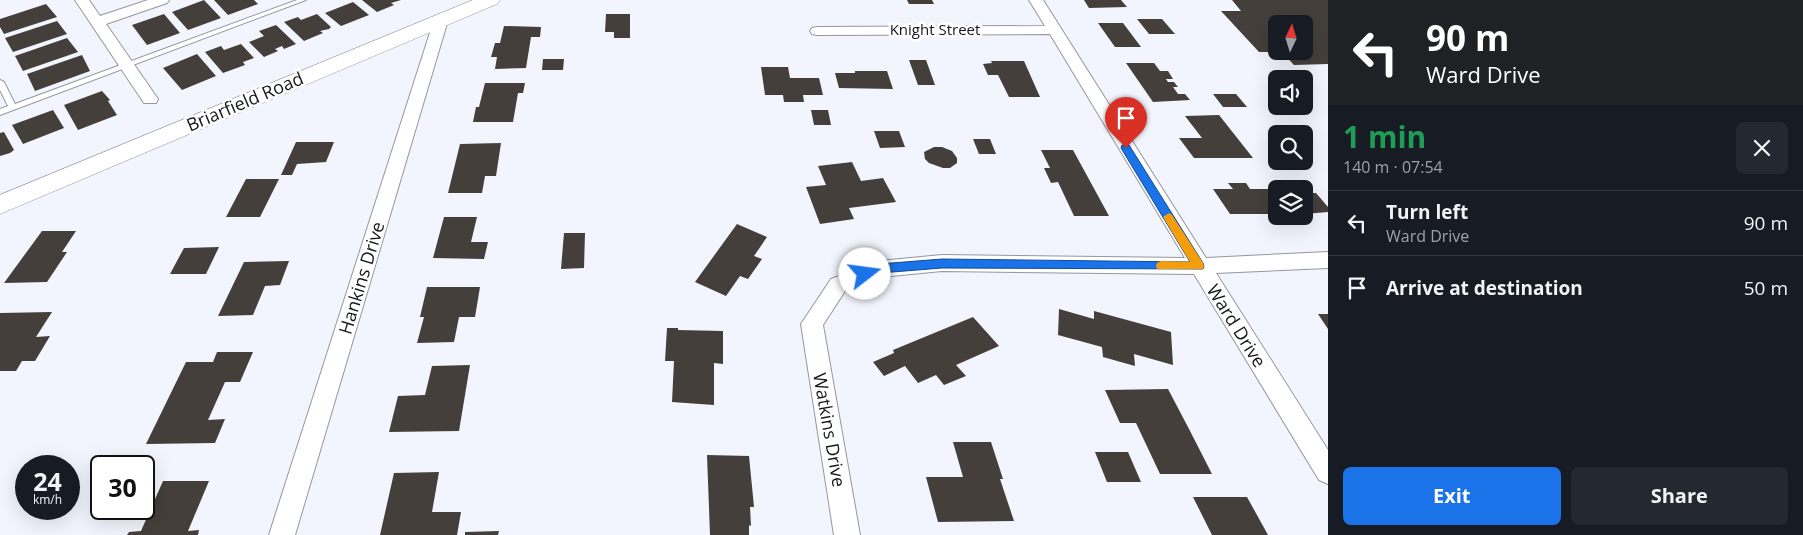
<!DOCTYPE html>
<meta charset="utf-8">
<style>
body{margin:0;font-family:"Open Sans",sans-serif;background:#242831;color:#f1f3f6;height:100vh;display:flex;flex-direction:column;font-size:19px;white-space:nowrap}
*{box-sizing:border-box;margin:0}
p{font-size:16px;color:#9ea1a6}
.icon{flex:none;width:28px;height:28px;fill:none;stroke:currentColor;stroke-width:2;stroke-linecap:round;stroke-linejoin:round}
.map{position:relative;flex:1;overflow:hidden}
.sheet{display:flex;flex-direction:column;background:#171b24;width:475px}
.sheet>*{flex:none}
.top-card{background:#202124;color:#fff;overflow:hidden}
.needle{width:32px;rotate:4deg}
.buttons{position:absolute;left:1268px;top:15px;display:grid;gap:10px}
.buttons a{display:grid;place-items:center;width:45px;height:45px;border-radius:8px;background:#171b24;box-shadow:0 5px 20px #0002;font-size:25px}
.speed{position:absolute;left:15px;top:455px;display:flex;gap:10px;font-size:25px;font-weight:700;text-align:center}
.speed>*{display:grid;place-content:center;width:65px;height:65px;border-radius:50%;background:#171b24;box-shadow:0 5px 20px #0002;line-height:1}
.speed small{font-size:12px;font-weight:400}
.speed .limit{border:2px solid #111;border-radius:8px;background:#fff;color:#111}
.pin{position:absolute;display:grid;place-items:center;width:42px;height:42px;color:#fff;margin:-51px -21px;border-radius:50% 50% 50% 0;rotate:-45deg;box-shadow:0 0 5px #0007}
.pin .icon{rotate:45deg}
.me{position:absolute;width:55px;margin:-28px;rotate:75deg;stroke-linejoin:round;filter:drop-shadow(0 0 4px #0008)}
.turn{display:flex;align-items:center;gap:18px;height:105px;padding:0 15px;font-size:22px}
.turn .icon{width:65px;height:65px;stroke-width:2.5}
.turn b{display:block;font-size:35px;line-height:42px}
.round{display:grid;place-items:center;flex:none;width:52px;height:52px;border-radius:8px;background:#242831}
.summary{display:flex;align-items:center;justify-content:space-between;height:85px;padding:0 15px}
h1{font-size:30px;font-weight:700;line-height:38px;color:#1e9e55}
.button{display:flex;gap:10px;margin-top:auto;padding:10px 15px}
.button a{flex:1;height:58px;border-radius:8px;background:#1a73e8;color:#fff;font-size:20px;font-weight:700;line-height:58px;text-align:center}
.button a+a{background:#242831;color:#f1f3f6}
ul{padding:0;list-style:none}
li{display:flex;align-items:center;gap:15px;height:65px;padding:0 15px;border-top:1px solid #363941}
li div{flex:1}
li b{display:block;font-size:19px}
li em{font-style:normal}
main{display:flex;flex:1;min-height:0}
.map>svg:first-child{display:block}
</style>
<main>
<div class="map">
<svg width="1328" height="535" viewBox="0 0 1328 535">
<rect width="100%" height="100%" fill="#f2f5fd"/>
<path fill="#443f3a" d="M 204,0 L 221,18 L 188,30 L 172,12 Z
M 214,0 L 254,0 L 258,4 L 228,15 Z
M 362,0 L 401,0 L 391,3 L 394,5 L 377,12 Z
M 907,0 L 932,0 L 934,4 L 909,4 Z
M 1084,0 L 1121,0 L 1127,7 L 1089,8 Z
M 1232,0 L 1328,0 L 1328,64 L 1294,65 L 1281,51 L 1304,51 L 1304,24 L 1276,24 L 1276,52 L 1259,52 L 1221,11 L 1241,11 Z
M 353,2 L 369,15 L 341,26 L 325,13 Z
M 46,4 L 57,17 L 4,34 L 0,27 L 0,19 Z
M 164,14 L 180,33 L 147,45 L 132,25 Z
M 317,14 L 331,27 L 329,29 L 320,31 L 323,33 L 304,41 L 284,22 L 298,17 L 301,20 Z
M 606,14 L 630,14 L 630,38 L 614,38 L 614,32 L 605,32 Z
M 1137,19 L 1162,19 L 1175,34 L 1149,34 Z
M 57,21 L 67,34 L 13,52 L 5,38 Z
M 1098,23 L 1123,23 L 1141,47 L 1115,47 Z
M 276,25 L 296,44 L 284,49 L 282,46 L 275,49 L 278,51 L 264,57 L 249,42 L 264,36 L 259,31 Z
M 504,26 L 541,27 L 540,37 L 531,37 L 526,68 L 495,69 L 497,57 L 491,57 L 495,43 L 500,43 Z
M 67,38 L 78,52 L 23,71 L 15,56 Z
M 241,44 L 254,58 L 243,62 L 245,65 L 223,73 L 205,52 L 221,46 L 224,50 Z
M 197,54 L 216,76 L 182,90 L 163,68 Z
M 82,55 L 90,71 L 35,91 L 27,74 Z
M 543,59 L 564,59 L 563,70 L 542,70 Z
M 909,60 L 926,60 L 935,85 L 918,85 Z
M 991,61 L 1024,61 L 1040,97 L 1009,97 L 998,75 L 988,75 L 983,64 L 992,63 Z
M 1126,63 L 1154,63 L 1160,71 L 1168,71 L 1173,79 L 1166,79 L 1168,82 L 1174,82 L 1178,87 L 1173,87 L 1178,94 L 1185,94 L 1190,100 L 1153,102 Z
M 761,67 L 788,67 L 790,78 L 819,78 L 823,95 L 803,95 L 804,102 L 784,102 L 783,95 L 765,95 Z
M 855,71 L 887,71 L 893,89 L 839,88 L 835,73 L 855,73 Z
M 485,83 L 525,83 L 523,93 L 518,93 L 513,122 L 473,122 L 476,107 L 479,107 Z
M 102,91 L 110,100 L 108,101 L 117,115 L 78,130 L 64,105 Z
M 1213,94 L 1236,94 L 1247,107 L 1223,107 Z
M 53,110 L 64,128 L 23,144 L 12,125 Z
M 811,110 L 828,110 L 831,125 L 814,125 Z
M 1219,115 L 1253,158 L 1194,158 L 1179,138 L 1202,138 L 1185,116 Z
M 874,131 L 899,131 L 905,147 L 880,148 Z
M 4,132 L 14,150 L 10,153 L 0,156 L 0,133 Z
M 973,139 L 990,139 L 996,154 L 979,154 Z
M 296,142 L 334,142 L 326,162 L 297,164 L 292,175 L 281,175 Z
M 501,143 L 496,176 L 485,176 L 482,193 L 448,193 L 460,144 Z
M 934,147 L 942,147 L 952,151 L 957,158 L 957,163 L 950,168 L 943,168 L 929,163 L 925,159 L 924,152 Z
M 1041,150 L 1073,150 L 1109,216 L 1074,216 L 1058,182 L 1051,183 L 1044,168 L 1050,168 Z
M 852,162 L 861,181 L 883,178 L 896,202 L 849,208 L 854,219 L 820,224 L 806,187 L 826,185 L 818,166 Z
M 246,179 L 279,179 L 260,217 L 226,217 Z
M 1228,183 L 1246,183 L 1250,189 L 1276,189 L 1276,214 L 1230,214 L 1213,189 L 1233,189 Z
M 1304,193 L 1316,193 L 1328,207 L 1328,212 L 1304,214 Z
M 444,217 L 477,217 L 471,242 L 488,242 L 484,259 L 433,258 Z
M 737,224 L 767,237 L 754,256 L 762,259 L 748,279 L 740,276 L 726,296 L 695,282 Z
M 42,231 L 76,231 L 62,252 L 67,252 L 47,282 L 4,283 Z
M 564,233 L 585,233 L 584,268 L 561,269 Z
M 219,247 L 206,274 L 170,274 L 184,248 Z
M 289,261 L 280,285 L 265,286 L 253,315 L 218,316 L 244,262 Z
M 427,287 L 480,287 L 475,317 L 459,317 L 454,342 L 417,343 L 424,317 L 420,317 Z
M 1059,309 L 1094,319 L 1094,311 L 1171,332 L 1173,365 L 1134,354 L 1135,366 L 1103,357 L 1102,347 L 1058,335 Z
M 52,312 L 36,337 L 50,336 L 35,361 L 22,361 L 16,371 L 0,371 L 0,313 Z
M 1318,314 L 1328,314 L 1328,329 Z
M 973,317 L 999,346 L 956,365 L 966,376 L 944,385 L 936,375 L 918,383 L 905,366 L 884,376 L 873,362 L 894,353 L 893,350 Z
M 667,328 L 678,328 L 678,330 L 723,331 L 723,364 L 714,363 L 714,405 L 672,402 L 674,361 L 665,361 Z
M 217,352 L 253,352 L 240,382 L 225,382 L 208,420 L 225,419 L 215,443 L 146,444 L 186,362 L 213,362 Z
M 470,365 L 459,431 L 389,432 L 398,396 L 425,395 L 432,366 Z
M 1168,389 L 1189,429 L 1212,474 L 1160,474 L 1136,423 L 1120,423 L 1105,390 Z
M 953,442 L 991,442 L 1003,479 L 1000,479 L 1014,521 L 938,522 L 926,477 L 963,477 Z
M 1095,452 L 1128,452 L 1141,482 L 1107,482 Z
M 707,455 L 749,456 L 754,507 L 750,507 L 751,526 L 749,525 L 749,535 L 710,535 Z
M 439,472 L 432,512 L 461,512 L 457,535 L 380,535 L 394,473 Z
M 163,481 L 209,481 L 188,531 L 199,530 L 198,535 L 127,535 L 129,532 L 141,531 Z
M 1193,497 L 1247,497 L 1268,535 L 1212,535 Z
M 499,531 L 498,535 L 465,535 L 465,532 Z"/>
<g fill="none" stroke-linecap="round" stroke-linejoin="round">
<defs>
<path id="service" d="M 297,0 L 306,0 L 0,115 L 0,109 L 8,106 L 0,90 L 0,80 L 4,82 L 15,104 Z"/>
<path id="minor" d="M 75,0 L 89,0 L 100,16 L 148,0 L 169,0 L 167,3 L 106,24 L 158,99 L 156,103 L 144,103 Z
M 1029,0 L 1043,0 L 1206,258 L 1328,252 L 1328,268 L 1216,273 L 1328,450 L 1328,484 L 1319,480 L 1194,274 L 942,271 L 881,277 L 845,291 L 823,325 L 860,535 L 834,535 L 801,324 L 831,279 L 879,261 L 942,255 L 1185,258 L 1050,34 L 817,35 L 812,34 L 810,31 L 812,28 L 817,27 L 1045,26 Z
M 441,16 L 446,17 L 448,20 L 295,535 L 269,535 L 434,20 L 436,17 Z"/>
<path id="secondary" d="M 473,0 L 500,0 L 497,4 L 0,214 L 0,195 Z"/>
</defs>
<use href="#service" stroke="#94979e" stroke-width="2"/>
<use href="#minor" stroke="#94979e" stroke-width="2"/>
<use href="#secondary" stroke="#94979e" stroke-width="1"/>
<use href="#service" fill="#fff" fill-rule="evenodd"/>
<use href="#minor" fill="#fff" fill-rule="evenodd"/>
<use href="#secondary" fill="#fff" fill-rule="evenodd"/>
</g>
<path fill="#1a73e8" stroke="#114b97" d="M 1122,145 L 1129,145 L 1203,263 L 1204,266 L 1203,269 L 942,268 L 880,273 L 865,278 L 860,274 L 861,271 L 879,264 L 942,259 L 1190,262 L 1121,148 Z"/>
<path fill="#f59e0b" d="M 1169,213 L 1172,215 L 1203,263 L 1204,266 L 1203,269 L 1157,269 L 1156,266 L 1157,263 L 1161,261 L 1190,262 L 1163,217 Z"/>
<g text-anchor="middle" stroke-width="5" stroke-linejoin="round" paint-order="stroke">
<g font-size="15" fill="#16171a" stroke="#fff">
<text x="935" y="35">Knight Street</text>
</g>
<g font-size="18" fill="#16171a" stroke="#fff">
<text transform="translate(245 102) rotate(-23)" y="6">Briarfield Road</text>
<text transform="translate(362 278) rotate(-73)" y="6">Hankins Drive</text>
<text transform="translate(1236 326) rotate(58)" y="6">Ward Drive</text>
<text transform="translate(829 430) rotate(80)" y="6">Watkins Drive</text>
</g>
</g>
</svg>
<div class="buttons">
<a><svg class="needle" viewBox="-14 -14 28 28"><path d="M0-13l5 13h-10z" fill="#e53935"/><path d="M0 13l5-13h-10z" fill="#9ea1a6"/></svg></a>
<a><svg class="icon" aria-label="sound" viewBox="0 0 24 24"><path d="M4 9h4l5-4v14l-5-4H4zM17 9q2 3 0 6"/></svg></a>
<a><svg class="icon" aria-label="search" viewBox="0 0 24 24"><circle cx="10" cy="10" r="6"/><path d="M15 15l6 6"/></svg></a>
<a><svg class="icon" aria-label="layers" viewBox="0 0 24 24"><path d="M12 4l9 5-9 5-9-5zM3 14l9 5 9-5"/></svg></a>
</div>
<div class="speed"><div>24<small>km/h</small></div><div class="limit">30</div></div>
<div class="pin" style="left:1126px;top:148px;background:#d93025"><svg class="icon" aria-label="arrive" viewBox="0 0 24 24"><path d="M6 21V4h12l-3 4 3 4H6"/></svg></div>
<svg class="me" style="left:865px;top:274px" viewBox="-20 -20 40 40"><circle r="19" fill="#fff"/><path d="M0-13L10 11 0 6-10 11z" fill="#1a73e8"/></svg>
</div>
<section class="sheet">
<div class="top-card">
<div class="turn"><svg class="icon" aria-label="left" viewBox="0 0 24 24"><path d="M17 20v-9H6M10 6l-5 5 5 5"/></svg><div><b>90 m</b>Ward Drive</div></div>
</div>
<div class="summary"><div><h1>1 min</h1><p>140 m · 07:54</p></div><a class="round"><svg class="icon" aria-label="close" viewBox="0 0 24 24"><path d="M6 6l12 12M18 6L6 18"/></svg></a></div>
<ul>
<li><svg class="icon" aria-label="left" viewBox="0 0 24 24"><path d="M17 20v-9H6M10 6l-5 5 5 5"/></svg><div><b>Turn left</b><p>Ward Drive</p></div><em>90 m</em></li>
<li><svg class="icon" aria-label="arrive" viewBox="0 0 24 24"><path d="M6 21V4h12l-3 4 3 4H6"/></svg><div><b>Arrive at destination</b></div><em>50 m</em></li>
</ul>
<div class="button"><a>Exit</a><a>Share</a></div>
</section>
</main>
